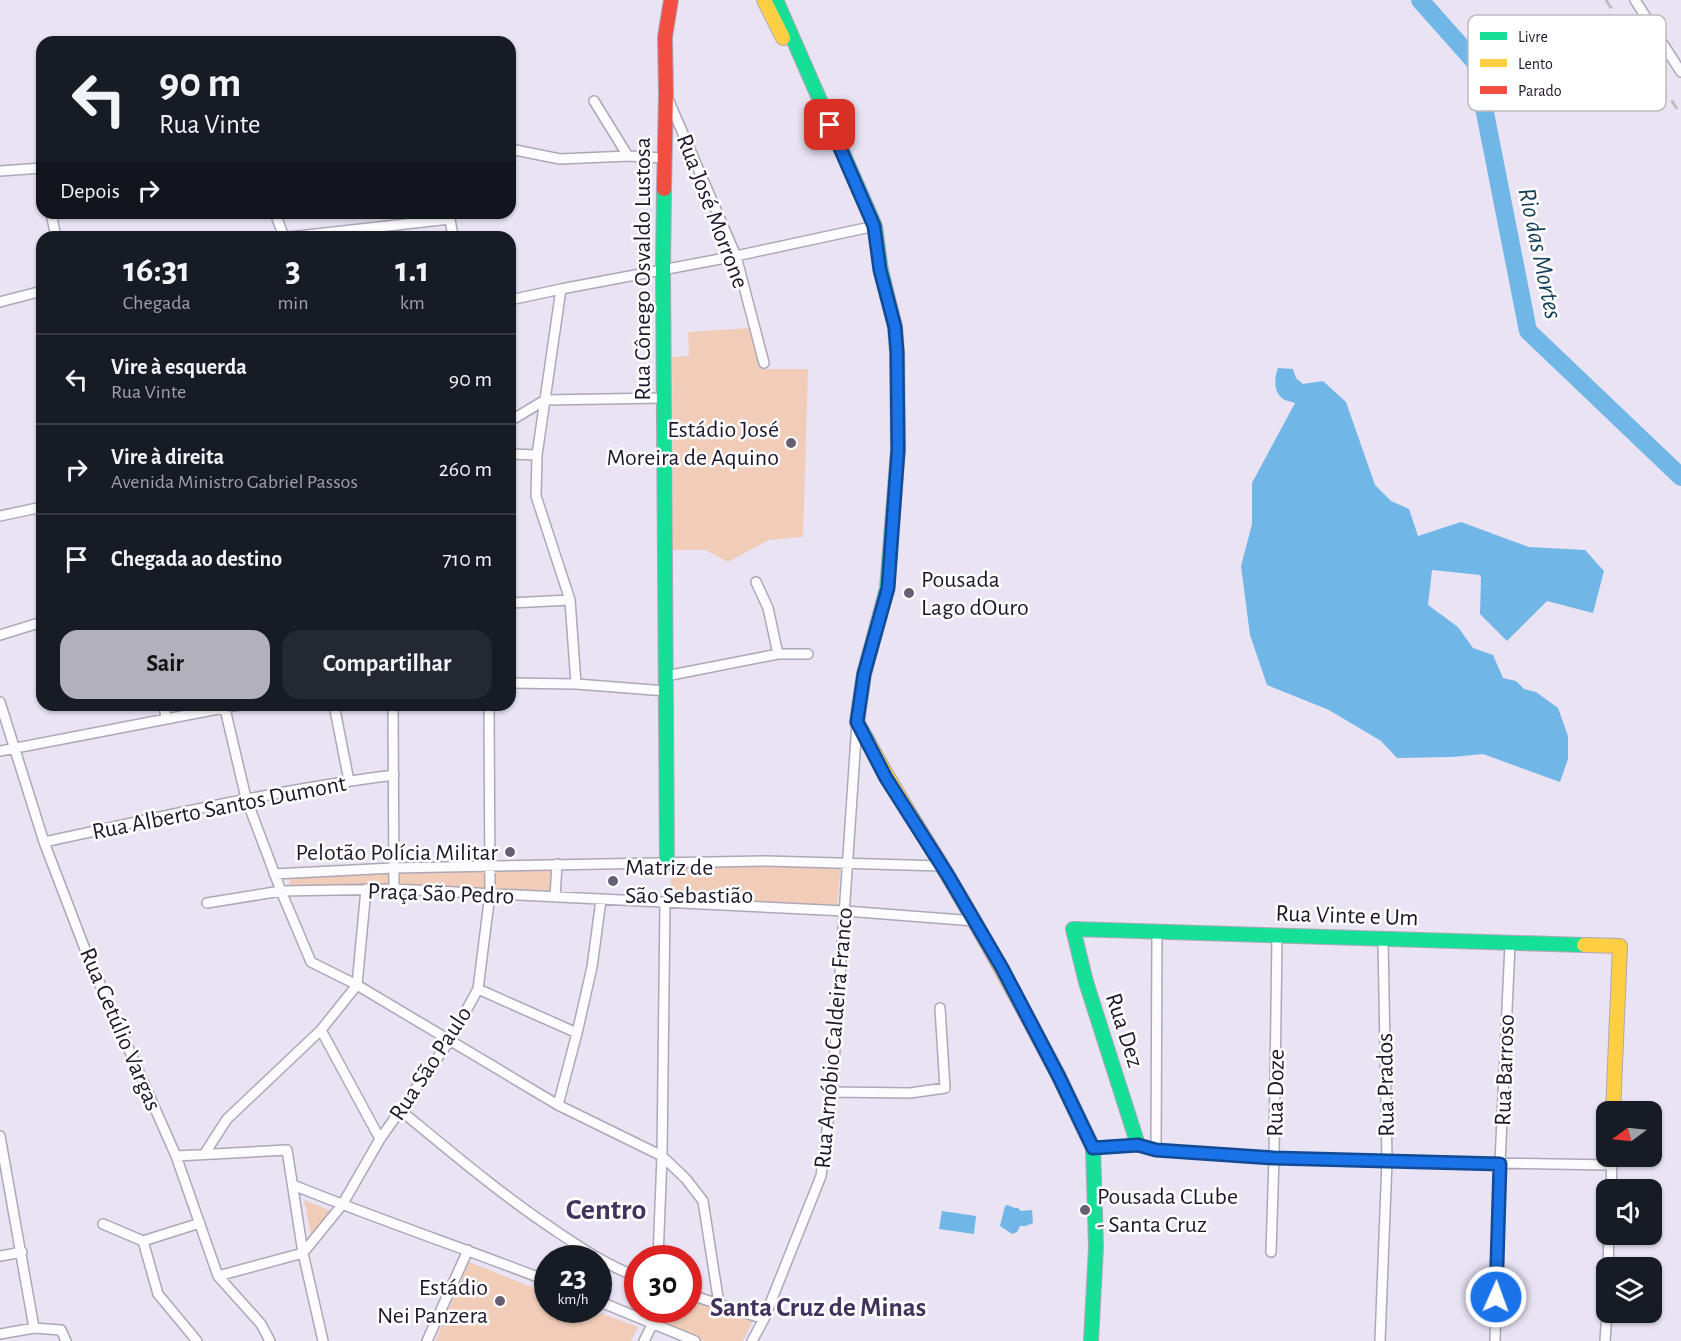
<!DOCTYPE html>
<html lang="pt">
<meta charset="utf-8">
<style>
body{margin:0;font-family:"Alegreya Sans",sans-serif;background:#242831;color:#f1f3f6;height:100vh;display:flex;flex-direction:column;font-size:22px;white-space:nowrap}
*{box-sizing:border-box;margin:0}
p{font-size:20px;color:#9ea1a6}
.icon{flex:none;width:33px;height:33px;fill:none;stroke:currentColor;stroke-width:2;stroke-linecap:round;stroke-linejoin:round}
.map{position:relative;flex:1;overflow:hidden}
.sheet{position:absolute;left:36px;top:231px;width:480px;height:480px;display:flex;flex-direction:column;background:#171b24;border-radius:18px;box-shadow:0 2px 4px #0004}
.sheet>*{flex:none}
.guide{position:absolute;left:36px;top:36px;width:480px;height:183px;border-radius:18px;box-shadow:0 2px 4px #0004;background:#171b24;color:#f1f3f6;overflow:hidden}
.needle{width:39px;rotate:255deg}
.buttons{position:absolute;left:1596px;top:1101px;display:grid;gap:12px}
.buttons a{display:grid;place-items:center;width:66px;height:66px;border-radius:12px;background:#171b24;box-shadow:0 2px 4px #0004;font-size:30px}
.speed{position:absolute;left:534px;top:1245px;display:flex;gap:12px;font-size:30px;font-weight:700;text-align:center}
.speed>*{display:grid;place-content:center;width:78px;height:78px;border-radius:50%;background:#171b24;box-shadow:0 2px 4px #0004;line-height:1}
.speed small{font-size:15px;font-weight:400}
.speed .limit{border:9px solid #d22;background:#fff;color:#111}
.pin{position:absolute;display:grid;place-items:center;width:51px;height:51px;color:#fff;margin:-26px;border-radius:12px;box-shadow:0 3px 9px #0006}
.me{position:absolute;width:66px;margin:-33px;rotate:2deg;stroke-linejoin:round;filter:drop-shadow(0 0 4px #0008)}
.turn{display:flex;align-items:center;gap:21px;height:126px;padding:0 24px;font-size:27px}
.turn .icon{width:78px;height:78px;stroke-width:2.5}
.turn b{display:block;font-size:42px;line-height:51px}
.then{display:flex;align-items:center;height:57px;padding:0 24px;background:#0003;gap:12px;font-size:22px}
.eta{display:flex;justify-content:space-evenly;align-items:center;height:102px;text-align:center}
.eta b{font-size:36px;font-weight:600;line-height:42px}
.button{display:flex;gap:12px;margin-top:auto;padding:12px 24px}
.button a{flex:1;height:69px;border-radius:18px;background:#b2b0ba;color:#111;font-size:24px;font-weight:600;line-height:69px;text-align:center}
.button a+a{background:#242831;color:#f1f3f6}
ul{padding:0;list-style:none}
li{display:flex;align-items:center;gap:18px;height:90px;padding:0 24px;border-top:2px solid #363941}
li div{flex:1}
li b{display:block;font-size:22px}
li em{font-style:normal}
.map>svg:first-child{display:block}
</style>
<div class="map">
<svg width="1681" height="1341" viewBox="0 0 1681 1341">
<rect width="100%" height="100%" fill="#e9e3f4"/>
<path fill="#f1cdb9" d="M 750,328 L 763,369 L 808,369 L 803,537 L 769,540 L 728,562 L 705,550 L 673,550 L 672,357 L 689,356 L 688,332 Z
M 841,865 L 837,906 L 670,897 L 671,867 Z
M 496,870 L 552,871 L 551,893 L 496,890 Z
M 399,871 L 484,871 L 484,890 L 398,887 Z
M 390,872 L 390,887 L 290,888 L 289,876 Z
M 304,1200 L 332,1211 L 312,1240 Z
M 469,1262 L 547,1293 L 548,1310 L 592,1310 L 638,1327 L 631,1341 L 435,1341 Z
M 689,1300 L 753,1320 L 743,1341 L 704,1341 L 664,1323 L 664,1310 L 688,1310 Z"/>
<path fill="#70b6e7" d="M 1278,368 L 1293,369 L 1296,378 L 1303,384 L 1323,381 L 1346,402 L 1375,485 L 1391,501 L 1409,509 L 1418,536 L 1461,522 L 1529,547 L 1585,550 L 1604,571 L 1593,613 L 1547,601 L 1507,641 L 1480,614 L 1481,578 L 1480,575 L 1432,570 L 1428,605 L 1458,627 L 1473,648 L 1493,655 L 1503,678 L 1516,681 L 1524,689 L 1536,692 L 1558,708 L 1568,736 L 1568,759 L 1560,782 L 1483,754 L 1452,757 L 1397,758 L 1381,741 L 1329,710 L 1267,685 L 1250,635 L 1241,566 L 1252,524 L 1252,483 L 1295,403 C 1292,402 1288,401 1285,400 C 1273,394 1274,378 1278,368 Z
M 1007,1205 L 1015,1208 L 1018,1208 L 1021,1211 L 1032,1210 L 1033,1223 L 1026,1226 L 1020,1226 L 1017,1232 L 1012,1234 L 1000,1226 L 1005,1206 Z
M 942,1211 L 976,1216 L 974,1234 L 939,1229 Z"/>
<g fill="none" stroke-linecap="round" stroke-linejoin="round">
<path stroke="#70b6e7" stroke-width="18" d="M 1420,0 L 1475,62 L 1528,331 L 1681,477"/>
<defs>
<path id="street" d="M 1635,0 L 1681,72
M 668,99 L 736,256 L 764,363
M 594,101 L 628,156
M 510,149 L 560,159 L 628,156 L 664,158
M 0,171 L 42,168
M 51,213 L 56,237
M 275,213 L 284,237
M 449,213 L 453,237
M 289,237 L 450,219
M 561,289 L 537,455 L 536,496 L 570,600 L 576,684
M 510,300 L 561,289 L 736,256 L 875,226
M 0,302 L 42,291
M 510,421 L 545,400 L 664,398
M 510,454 L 537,455
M 0,516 L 42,507
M 756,582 L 768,608 L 778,654
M 510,603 L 570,600
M 0,635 L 42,622
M 666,676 L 778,654 L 808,654
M 510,683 L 576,684 L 666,691
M 0,702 L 44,842 L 88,957 L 176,1156 L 218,1276 L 261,1324 L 270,1341
M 164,705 L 166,719
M 334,705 L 349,781
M 393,705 L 394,889
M 225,709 L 246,798 L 281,891 L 311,962 L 357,985 L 558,1105 L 662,1156 L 686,1179 L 703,1201 L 719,1304
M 0,751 L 239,705
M 44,842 C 160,817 276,790 394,775
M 274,874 L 393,868 L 766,861 L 942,866
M 555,897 L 557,864
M 207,903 L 281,891 L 394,889 L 845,911 L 975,921
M 478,989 L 577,1033
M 321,1030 L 380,1139
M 832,1092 L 910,1093 L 945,1088 L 940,1008
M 558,1105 L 577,1033 L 592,967 L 601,900
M 400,1110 C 450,1151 499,1193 553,1229 C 580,1247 607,1266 638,1277
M 0,1136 L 34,1328
M 1093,1148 L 1138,1145 L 1156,1150 L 1274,1158 L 1387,1161 L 1611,1165
M 1156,1150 L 1157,931
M 205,1153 L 227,1119 L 321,1030 L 357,985 L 366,889
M 176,1156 L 287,1150 L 303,1253 L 323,1341
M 293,1185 C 377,1219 463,1248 548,1281
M 1611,1190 L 1612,1156
M 103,1224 L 143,1241
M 1271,1252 L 1274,1158 L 1277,935
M 0,1256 L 22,1252
M 658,1258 L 662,1156 L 665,903
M 1608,1268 L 1609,1234
M 218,1276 L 303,1253 L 342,1205 L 380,1139 L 450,1040 L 478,989 L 490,894 L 489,705
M 688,1294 L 764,1319
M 598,1301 L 695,1341
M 0,1334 L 34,1328 L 61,1330 L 66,1341
M 197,1341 L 158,1294 L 143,1241 L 200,1223
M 427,1341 L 468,1250
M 644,1341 L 653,1323 L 654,1310
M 752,1341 L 764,1319 L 821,1176 L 832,1092 L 857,723
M 1380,1341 L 1387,1161 L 1383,938
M 1495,1341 L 1500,1163 L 1510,944
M 1605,1341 L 1607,1312"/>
<path id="fast" d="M 776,0 L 875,226 L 881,270 L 895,327 L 897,352 L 898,450 L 887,588 L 864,674 L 857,722 L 869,743
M 664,189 L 663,269 L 667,863
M 1058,1075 L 1093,1148 L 1096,1247 L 1091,1341
M 1138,1145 L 1086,982 L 1073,929 L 1584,945"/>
<path id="slow" d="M 764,0 L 783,38
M 869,743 C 891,785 917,825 942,866 C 983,934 1021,1004 1058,1075
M 1584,945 L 1620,946 L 1613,1112"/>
<path id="jam" d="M 664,189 L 666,94 L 665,37 L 671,0"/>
</defs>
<use href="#street" stroke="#ada7b8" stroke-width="12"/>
<use href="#fast" stroke="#ada7b8" stroke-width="16"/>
<use href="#slow" stroke="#ada7b8" stroke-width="16"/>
<use href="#jam" stroke="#ada7b8" stroke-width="16"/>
<use href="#street" stroke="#fcfbfd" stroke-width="9"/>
<use href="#fast" stroke="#16e098" stroke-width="14"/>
<use href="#slow" stroke="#ffcf43" stroke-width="14"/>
<use href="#jam" stroke="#f24e42" stroke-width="14"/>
<path stroke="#bebdc1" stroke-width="3" stroke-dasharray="10 10" stroke-linecap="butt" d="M 1606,0 L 1681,115"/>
</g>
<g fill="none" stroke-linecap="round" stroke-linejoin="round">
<defs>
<path id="route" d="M 830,125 L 874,226 L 880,270 L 895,327 L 897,352 L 898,450 L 888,588 L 864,674 L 857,722 L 886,778 L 947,874 L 1002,968 L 1059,1077 L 1093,1148 L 1138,1145 L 1156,1150 L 1274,1158 L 1500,1164 L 1496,1297"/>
</defs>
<use href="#route" stroke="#114b97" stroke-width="15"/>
<use href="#route" stroke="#1a73e8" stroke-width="10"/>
</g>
<g fill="#665f71" stroke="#fff" stroke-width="2">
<circle cx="791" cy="443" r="6"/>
<circle cx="909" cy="593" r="6"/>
<circle cx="510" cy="852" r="6"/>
<circle cx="613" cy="881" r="6"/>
<circle cx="1085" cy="1210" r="6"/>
<circle cx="500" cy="1301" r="6"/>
</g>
<g text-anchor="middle" stroke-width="5" stroke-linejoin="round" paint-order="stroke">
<g font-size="24" fill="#1f182b" stroke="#fff">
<text transform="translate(713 211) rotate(69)" y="8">Rua José Morrone</text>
<text transform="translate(642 269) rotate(-90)" y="8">Rua Cônego Osvaldo Lustosa</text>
<text transform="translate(219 807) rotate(-11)" y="8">Rua Alberto Santos Dumont</text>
<text transform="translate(441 893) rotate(2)" y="8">Praça São Pedro</text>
<text transform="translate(1347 915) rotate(2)" y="8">Rua Vinte e Um</text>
<text transform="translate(121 1029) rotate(67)" y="8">Rua Getúlio Vargas</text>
<text transform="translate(1125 1030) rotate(72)" y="8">Rua Dez</text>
<text transform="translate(833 1038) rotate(-85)" y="8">Rua Arnóbio Caldeira Franco</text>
<text transform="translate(430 1063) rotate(-57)" y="8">Rua São Paulo</text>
<text transform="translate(1504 1070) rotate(-88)" y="8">Rua Barroso</text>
<text transform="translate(1385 1085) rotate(-91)" y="8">Rua Prados</text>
<text transform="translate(1275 1093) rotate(-89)" y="8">Rua Doze</text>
</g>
<g font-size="24" fill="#1f182b" stroke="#fff" text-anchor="end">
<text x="779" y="437">Estádio José<tspan x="779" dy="28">Moreira de Aquino</tspan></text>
<text x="921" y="587" text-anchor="start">Pousada<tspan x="921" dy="28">Lago dOuro</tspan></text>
<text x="498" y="860">Pelotão Polícia Militar</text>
<text x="625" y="875" text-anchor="start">Matriz de<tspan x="625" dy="28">São Sebastião</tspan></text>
<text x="1097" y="1204" text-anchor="start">Pousada CLube<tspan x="1097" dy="28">- Santa Cruz</tspan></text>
<text x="488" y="1295">Estádio<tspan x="488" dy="28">Nei Panzera</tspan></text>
</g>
<g font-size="26" font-style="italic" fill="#153e58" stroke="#fff">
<text transform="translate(1541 253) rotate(78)" y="9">Rio das Mortes</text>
</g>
<g font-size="27" font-weight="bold" fill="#42325d" stroke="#fff">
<text x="818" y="1316">Santa Cruz de Minas</text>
</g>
<g font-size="30" font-weight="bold" fill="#42325d" stroke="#fff">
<text x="606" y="1219">Centro</text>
</g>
</g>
<rect x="1468" y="15" width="198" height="96" rx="9" fill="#fff" stroke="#bcbabf" stroke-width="1.5"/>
<rect x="1480" y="32" width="27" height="8" fill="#16e098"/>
<rect x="1480" y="59" width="27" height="8" fill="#ffcf43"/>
<rect x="1480" y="86" width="27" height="8" fill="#f24e42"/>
<g font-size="16" fill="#1f182b">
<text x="1518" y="42">Livre</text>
<text x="1518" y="69">Lento</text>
<text x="1518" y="96">Parado</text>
</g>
</svg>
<div class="buttons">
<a><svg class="needle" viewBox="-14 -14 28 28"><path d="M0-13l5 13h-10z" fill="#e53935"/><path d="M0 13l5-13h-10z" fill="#9ea1a6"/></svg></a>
<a><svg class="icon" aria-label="sound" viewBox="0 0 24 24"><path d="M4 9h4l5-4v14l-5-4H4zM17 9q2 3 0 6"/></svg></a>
<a><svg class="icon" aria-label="layers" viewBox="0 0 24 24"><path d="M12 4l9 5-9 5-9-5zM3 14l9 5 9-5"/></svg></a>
</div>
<div class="speed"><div>23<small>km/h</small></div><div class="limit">30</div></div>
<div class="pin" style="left:830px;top:125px;background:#d93025"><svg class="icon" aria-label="arrive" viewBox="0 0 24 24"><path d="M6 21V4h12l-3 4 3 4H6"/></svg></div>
<svg class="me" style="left:1496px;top:1297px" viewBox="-20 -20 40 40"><circle r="17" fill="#1a73e8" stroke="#fff" stroke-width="3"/><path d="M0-11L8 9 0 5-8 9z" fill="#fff"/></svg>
<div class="guide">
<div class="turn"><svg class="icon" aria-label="left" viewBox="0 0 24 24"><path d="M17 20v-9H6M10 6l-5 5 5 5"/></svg><div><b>90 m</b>Rua Vinte</div></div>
<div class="then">Depois<svg class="icon" aria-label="right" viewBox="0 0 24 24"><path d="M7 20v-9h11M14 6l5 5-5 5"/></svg></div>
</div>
<section class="sheet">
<div class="eta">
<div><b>16:31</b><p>Chegada</p></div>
<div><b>3</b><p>min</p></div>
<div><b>1.1</b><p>km</p></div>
</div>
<ul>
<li><svg class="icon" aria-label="left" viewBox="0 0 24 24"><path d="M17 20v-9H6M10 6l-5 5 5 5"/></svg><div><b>Vire à esquerda</b><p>Rua Vinte</p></div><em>90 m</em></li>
<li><svg class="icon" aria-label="right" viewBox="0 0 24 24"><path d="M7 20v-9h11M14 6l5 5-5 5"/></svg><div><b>Vire à direita</b><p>Avenida Ministro Gabriel Passos</p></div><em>260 m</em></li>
<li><svg class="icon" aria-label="arrive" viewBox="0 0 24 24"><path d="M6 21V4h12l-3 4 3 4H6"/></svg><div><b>Chegada ao destino</b></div><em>710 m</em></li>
</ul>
<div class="button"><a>Sair</a><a>Compartilhar</a></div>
</section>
</div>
